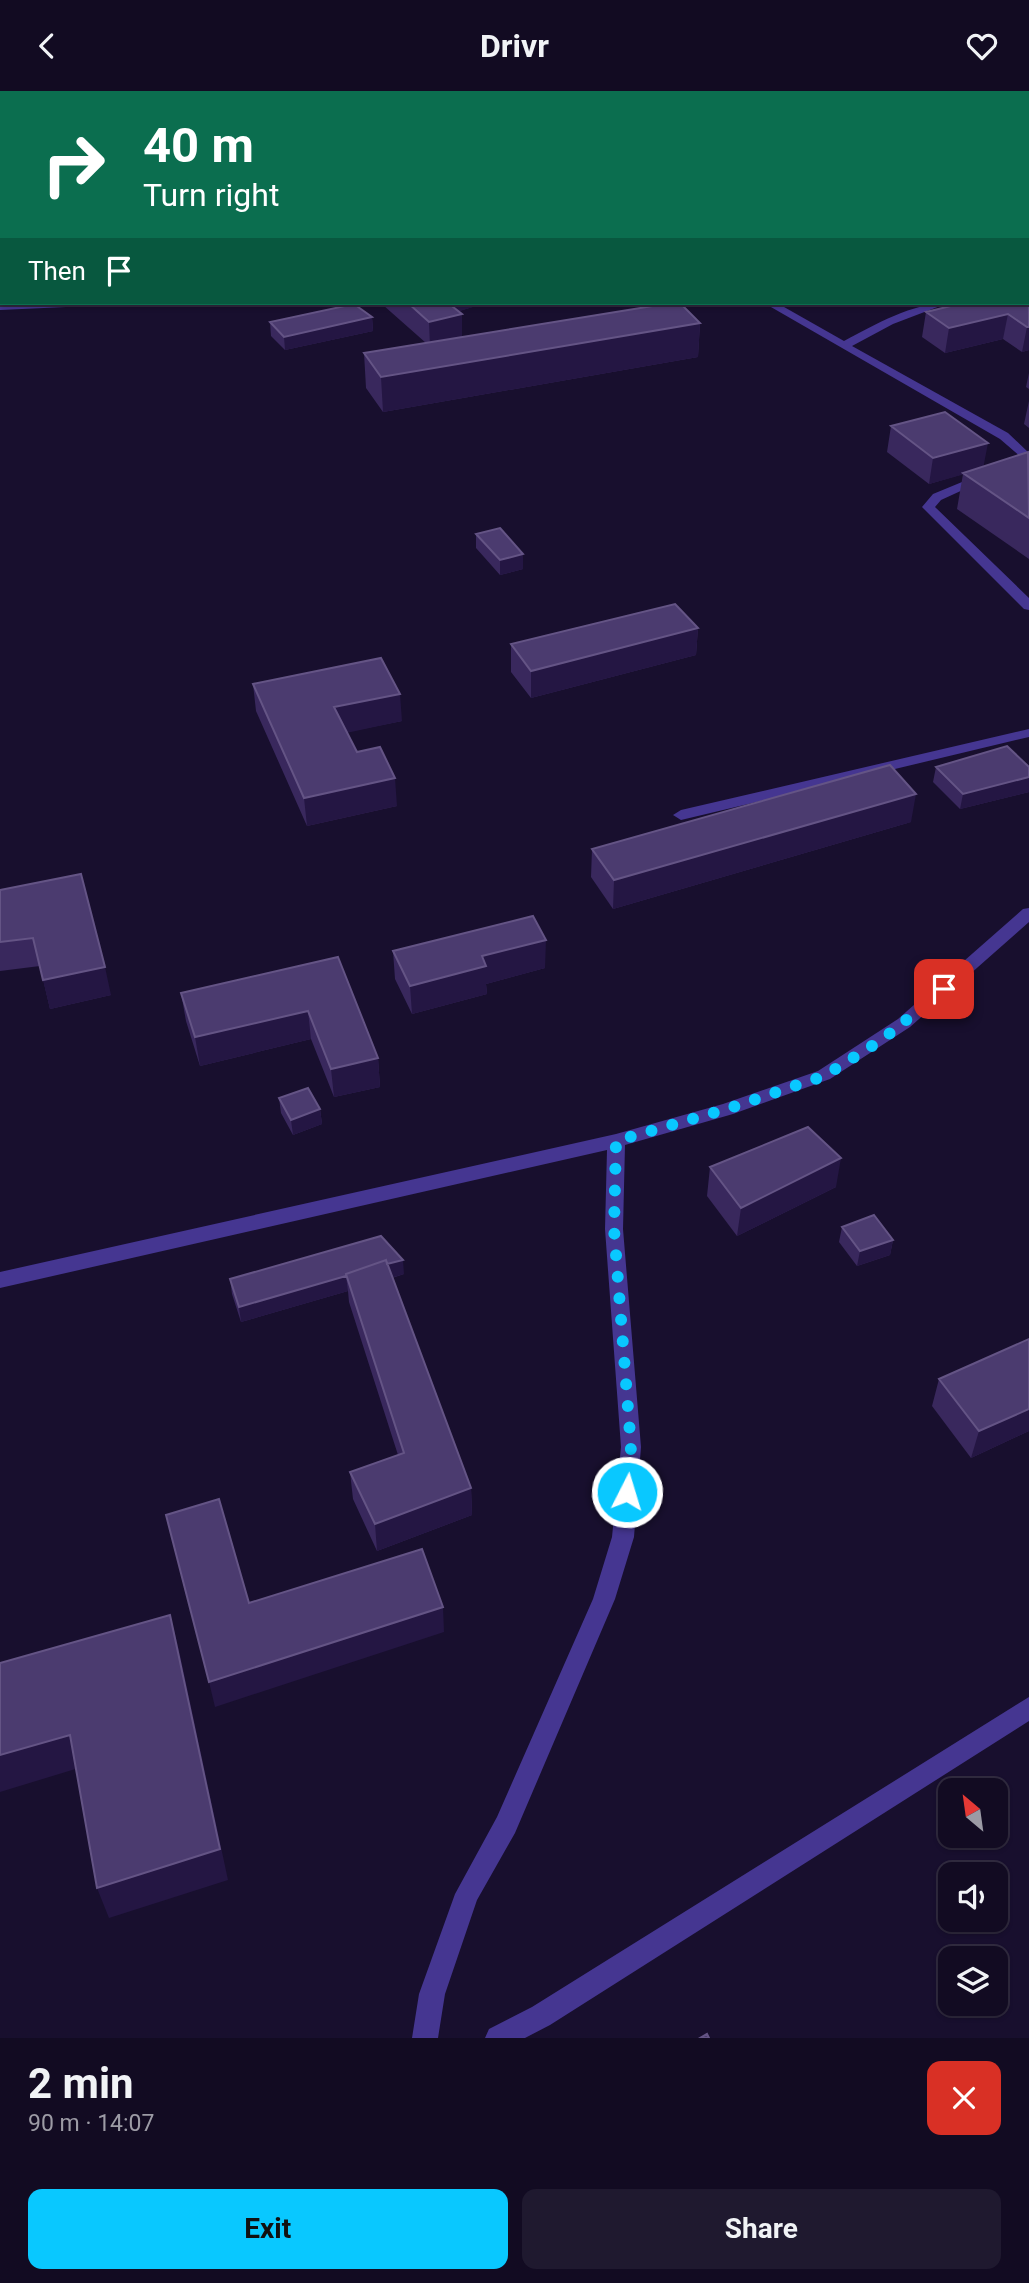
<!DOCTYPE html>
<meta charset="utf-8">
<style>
body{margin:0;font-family:Roboto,sans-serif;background:#1f192f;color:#f1f3f6;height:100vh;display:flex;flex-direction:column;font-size:26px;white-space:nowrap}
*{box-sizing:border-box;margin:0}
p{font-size:23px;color:#9c9ba5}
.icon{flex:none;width:38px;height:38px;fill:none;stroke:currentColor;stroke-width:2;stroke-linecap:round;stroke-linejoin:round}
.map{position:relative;height:1947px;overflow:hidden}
.drawer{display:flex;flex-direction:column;background:#120b22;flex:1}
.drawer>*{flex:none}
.banner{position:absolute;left:0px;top:0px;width:1029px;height:214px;box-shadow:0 2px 5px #0004,0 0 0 2px #312b40;background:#0b6e4f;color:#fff;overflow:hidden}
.needle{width:46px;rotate:331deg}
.tools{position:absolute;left:938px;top:1687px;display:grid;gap:14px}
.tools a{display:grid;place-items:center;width:70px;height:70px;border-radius:14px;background:#120b22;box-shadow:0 2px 5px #0004,0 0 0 2px #312b40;font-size:35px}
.pin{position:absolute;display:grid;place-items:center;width:60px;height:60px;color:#fff;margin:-30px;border-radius:14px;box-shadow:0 4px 10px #0006}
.me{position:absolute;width:77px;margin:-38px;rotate:5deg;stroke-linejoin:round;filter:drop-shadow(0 0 5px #0008)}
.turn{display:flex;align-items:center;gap:24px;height:147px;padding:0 28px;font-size:32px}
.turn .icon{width:91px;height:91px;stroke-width:2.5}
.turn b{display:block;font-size:49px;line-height:60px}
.then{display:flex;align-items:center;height:66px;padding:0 28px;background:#0003;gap:14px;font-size:26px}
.round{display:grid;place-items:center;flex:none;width:74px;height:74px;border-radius:14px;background:#1f192f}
.head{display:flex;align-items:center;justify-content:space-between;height:119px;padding:0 28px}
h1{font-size:42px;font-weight:700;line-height:52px}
.primary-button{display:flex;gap:14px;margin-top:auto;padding:14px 28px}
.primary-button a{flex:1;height:80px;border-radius:14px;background:#09c8ff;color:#111;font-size:28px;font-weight:700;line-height:80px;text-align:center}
.primary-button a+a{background:#1f192f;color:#f1f3f6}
header{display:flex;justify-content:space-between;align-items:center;height:91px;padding:0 28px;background:#120b22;font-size:32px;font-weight:700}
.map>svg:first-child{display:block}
</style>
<header><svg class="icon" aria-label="back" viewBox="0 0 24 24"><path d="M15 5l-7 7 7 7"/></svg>Drivr<svg class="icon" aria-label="heart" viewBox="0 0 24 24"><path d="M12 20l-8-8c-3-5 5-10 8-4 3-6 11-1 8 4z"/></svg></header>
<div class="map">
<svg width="1029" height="1947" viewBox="0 0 1029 1947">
<rect width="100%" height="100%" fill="#180f2e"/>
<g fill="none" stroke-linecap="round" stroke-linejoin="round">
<path fill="#453691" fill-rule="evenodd" d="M 283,0 L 294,0 L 295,2 L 285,2 Z
M 682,0 L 699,0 L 681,2 Z
M 906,0 L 917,0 L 918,2 L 908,2 Z
M 1027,28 L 1029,28 L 1029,34 L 1027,34 Z
M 93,212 L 88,215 L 0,219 L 0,213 Z
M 764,212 L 777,212 L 844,250 C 876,233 912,212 948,212 L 893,233 L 852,255 L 1008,342 L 1029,362 L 1029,373 L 1000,348 Z
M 979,384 L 989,387 L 941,409 L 935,416 L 1029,507 L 1029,519 L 1024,518 L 922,416 L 933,403 Z
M 1029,638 L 1029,646 L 681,729 L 673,724 L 681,719 Z
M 1029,817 L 1029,831 L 910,936 L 830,988 L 733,1023 L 625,1054 L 623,1138 L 641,1356 L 634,1446 L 615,1508 L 515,1742 L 477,1809 L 445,1903 L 438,1947 L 412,1947 L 419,1903 L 455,1803 L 497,1726 L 593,1508 L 612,1446 L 621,1356 L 605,1138 L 607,1059 L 0,1197 L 0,1181 L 616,1043 L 723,1013 L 818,980 L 898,928 L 1023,818 Z
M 1029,1606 L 1029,1630 L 550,1934 L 525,1947 L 485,1947 L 489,1938 L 532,1916 Z"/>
</g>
<path fill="#39285d" d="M 325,0 L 371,0 L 371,2 L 326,2 Z
M 440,0 L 490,0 L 490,2 L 440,2 Z
M 1027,189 L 1029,189 L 1029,259 L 1022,261 L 1003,248 L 945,262 L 922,246 L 926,221 L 1027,212 Z
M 383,212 L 486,212 L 459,220 L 462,246 L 700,232 L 698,266 L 383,321 L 366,297 L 364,262 L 426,252 L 383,214 Z
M 372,226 L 373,240 L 285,259 L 271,245 L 270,231 Z
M 1029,282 L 1029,298 L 1026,296 Z
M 1029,310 L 1029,337 L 1024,333 Z
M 891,335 L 983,376 L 1029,361 L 1029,468 L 957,418 L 963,383 L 929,393 L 887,361 Z
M 476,443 L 523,478 L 500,484 L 476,457 Z
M 698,537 L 696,564 L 531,607 L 511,581 L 511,553 Z
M 253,593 L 402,630 L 347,641 L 357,661 L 397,715 L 307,735 L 256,620 Z
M 936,676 L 1029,676 L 1029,701 L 960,718 L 933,691 Z
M 911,731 L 613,818 L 591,786 L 592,758 Z
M 0,799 L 111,904 L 50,918 L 40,875 L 0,880 Z
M 393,860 L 545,877 L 486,893 L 487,903 L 412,923 L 395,888 Z
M 338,866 L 378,967 L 380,996 L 334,1006 L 311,948 L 200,975 L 186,930 L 181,902 Z
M 279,1007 L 320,1018 L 322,1033 L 293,1044 L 281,1022 Z
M 710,1076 L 836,1096 L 737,1145 L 707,1105 Z
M 842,1136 L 893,1149 L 890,1164 L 857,1175 L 839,1151 Z
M 404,1183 L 392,1187 L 471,1397 L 472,1424 L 377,1460 L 353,1408 L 350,1381 L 398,1364 L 349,1211 L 348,1200 L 241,1231 L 232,1203 L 230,1188 Z
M 1029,1248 L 1029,1340 L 971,1367 L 932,1315 L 939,1288 Z"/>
<path fill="#241643" d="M 216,0 L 244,0 L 244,2 L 216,2 Z
M 347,0 L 371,0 L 371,2 L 342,2 Z
M 455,0 L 490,0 L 490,2 L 451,2 L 451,1 Z
M 769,0 L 810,0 L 810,2 L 760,2 Z
M 0,4 L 2,4 L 2,16 L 0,17 Z
M 1028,76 L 1029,88 L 1027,88 L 1027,83 Z
M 1029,124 L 1029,147 L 1027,147 L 1027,125 Z
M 437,212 L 486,212 L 437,227 Z
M 462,223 L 462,248 L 430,256 L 429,231 Z
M 1008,223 L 1003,248 L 945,262 L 949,237 Z
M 372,226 L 373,240 L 285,259 L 284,246 Z
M 700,232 L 698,266 L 383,321 L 381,286 Z
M 1027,236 L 1029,236 L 1029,259 L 1022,261 Z
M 988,352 L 983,378 L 929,393 L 933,367 Z
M 523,463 L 523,478 L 500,484 L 500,469 Z
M 698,537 L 696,564 L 531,607 L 531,580 Z
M 400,603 L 402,630 L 337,644 L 334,616 Z
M 1029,686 L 1029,701 L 960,718 L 963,703 Z
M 395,687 L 397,715 L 307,735 L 304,707 Z
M 916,703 L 911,731 L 613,818 L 614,789 Z
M 546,849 L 545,877 L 486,893 L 487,903 L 412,923 L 410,895 L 482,865 Z
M 105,876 L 111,904 L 50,918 L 43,889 Z
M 308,920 L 311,948 L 200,975 L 195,946 Z
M 378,967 L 380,996 L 334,1006 L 331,978 Z
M 320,1018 L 322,1033 L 293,1044 L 291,1029 Z
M 841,1067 L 836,1096 L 737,1145 L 741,1117 Z
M 893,1149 L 890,1164 L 857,1175 L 860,1160 Z
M 403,1169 L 404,1183 L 351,1199 L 346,1185 Z
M 346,1185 L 348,1200 L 241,1231 L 239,1216 Z
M 1029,1318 L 1029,1340 L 971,1367 L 979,1340 Z
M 471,1397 L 472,1424 L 377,1460 L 375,1433 Z
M 443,1516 L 444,1541 L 215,1616 L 209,1591 Z
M 170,1524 L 179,1559 L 228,1789 L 109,1827 L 97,1797 Z
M 70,1644 L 82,1676 L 0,1701 L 0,1664 Z"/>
<path fill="#4b3b6f" stroke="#645485" stroke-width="2" d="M 0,0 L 39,0 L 41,2 L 2,2 L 2,4 L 0,4 Z
M 698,0 L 769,0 L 760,2 L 690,2 Z
M 1027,58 L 1029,58 L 1028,76 L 1027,76 Z
M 1027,91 L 1029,92 L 1029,102 L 1027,102 Z
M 1029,109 L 1029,124 L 1027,125 L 1027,110 Z
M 1027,210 L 1029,212 L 1029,236 L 1027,236 L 1008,223 L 949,237 L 926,221 L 963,212 L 1027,212 Z
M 408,212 L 448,212 L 462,223 L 429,231 Z
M 671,212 L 680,212 L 700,232 L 381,286 L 364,262 Z
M 354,213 L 372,226 L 284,246 L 270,231 Z
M 945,321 L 988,352 L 933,367 L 891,335 Z
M 1028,361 L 1029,427 L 963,382 Z
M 500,437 L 523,463 L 500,469 L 476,443 Z
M 675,513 L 698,537 L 531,580 L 511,553 Z
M 381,567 L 400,603 L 334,616 L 357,661 L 380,656 L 395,687 L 304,707 L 253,593 Z
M 1007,655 L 1029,676 L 1029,686 L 963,703 L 936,676 Z
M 890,674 L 916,703 L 614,789 L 592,758 Z
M 81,783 L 105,876 L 43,889 L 33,847 L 0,851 L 0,799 Z
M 533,825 L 546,849 L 482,865 L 486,875 L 410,895 L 393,860 Z
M 338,866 L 378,967 L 331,978 L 308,920 L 195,946 L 181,902 Z
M 308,997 L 320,1018 L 291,1029 L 279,1007 Z
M 808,1036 L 841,1067 L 741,1117 L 710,1076 Z
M 874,1124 L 893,1149 L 860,1160 L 842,1136 Z
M 381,1145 L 403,1169 L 387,1173 L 386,1169 L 346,1183 L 346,1185 L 239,1216 L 230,1188 Z
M 386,1169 L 471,1397 L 375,1433 L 350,1381 L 404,1362 L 346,1183 Z
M 1029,1248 L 1029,1318 L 979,1340 L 939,1288 Z
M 219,1408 L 249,1512 L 422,1458 L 443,1516 L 209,1591 L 166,1424 Z
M 170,1524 L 220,1758 L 97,1797 L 70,1644 L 0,1664 L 0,1572 Z
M 707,1943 L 709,1947 L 700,1947 Z"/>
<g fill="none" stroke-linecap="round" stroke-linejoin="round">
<path stroke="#09c8ff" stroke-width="12" stroke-dasharray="0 21.6" d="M 627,1401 L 631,1356 L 614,1138 L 616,1050 L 727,1018 L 824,985 L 883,948 L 944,898"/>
</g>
</svg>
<div class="tools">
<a><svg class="needle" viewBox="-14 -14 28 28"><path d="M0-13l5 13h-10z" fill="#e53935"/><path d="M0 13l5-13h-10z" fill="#9c9ba5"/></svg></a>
<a><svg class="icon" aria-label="sound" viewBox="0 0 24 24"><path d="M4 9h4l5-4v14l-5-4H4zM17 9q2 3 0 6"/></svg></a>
<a><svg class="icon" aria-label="layers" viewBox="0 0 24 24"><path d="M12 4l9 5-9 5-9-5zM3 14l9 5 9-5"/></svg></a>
</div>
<div class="pin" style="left:944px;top:898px;background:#d93025"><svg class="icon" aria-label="arrive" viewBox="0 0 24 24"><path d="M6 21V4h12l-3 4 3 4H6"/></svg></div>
<svg class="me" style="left:627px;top:1401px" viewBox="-20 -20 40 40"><circle r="17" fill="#09c8ff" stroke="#fff" stroke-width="3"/><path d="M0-11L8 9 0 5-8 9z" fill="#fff"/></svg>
<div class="banner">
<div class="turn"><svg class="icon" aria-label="right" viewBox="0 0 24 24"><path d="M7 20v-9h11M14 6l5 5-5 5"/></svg><div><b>40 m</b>Turn right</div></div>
<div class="then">Then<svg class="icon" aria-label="arrive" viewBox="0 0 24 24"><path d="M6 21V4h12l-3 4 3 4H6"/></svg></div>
</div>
</div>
<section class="drawer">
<div class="head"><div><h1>2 min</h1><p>90 m · 14:07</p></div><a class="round" style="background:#d93025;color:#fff"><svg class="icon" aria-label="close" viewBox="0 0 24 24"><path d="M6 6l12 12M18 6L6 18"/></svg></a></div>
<div class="primary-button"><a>Exit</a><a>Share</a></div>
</section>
